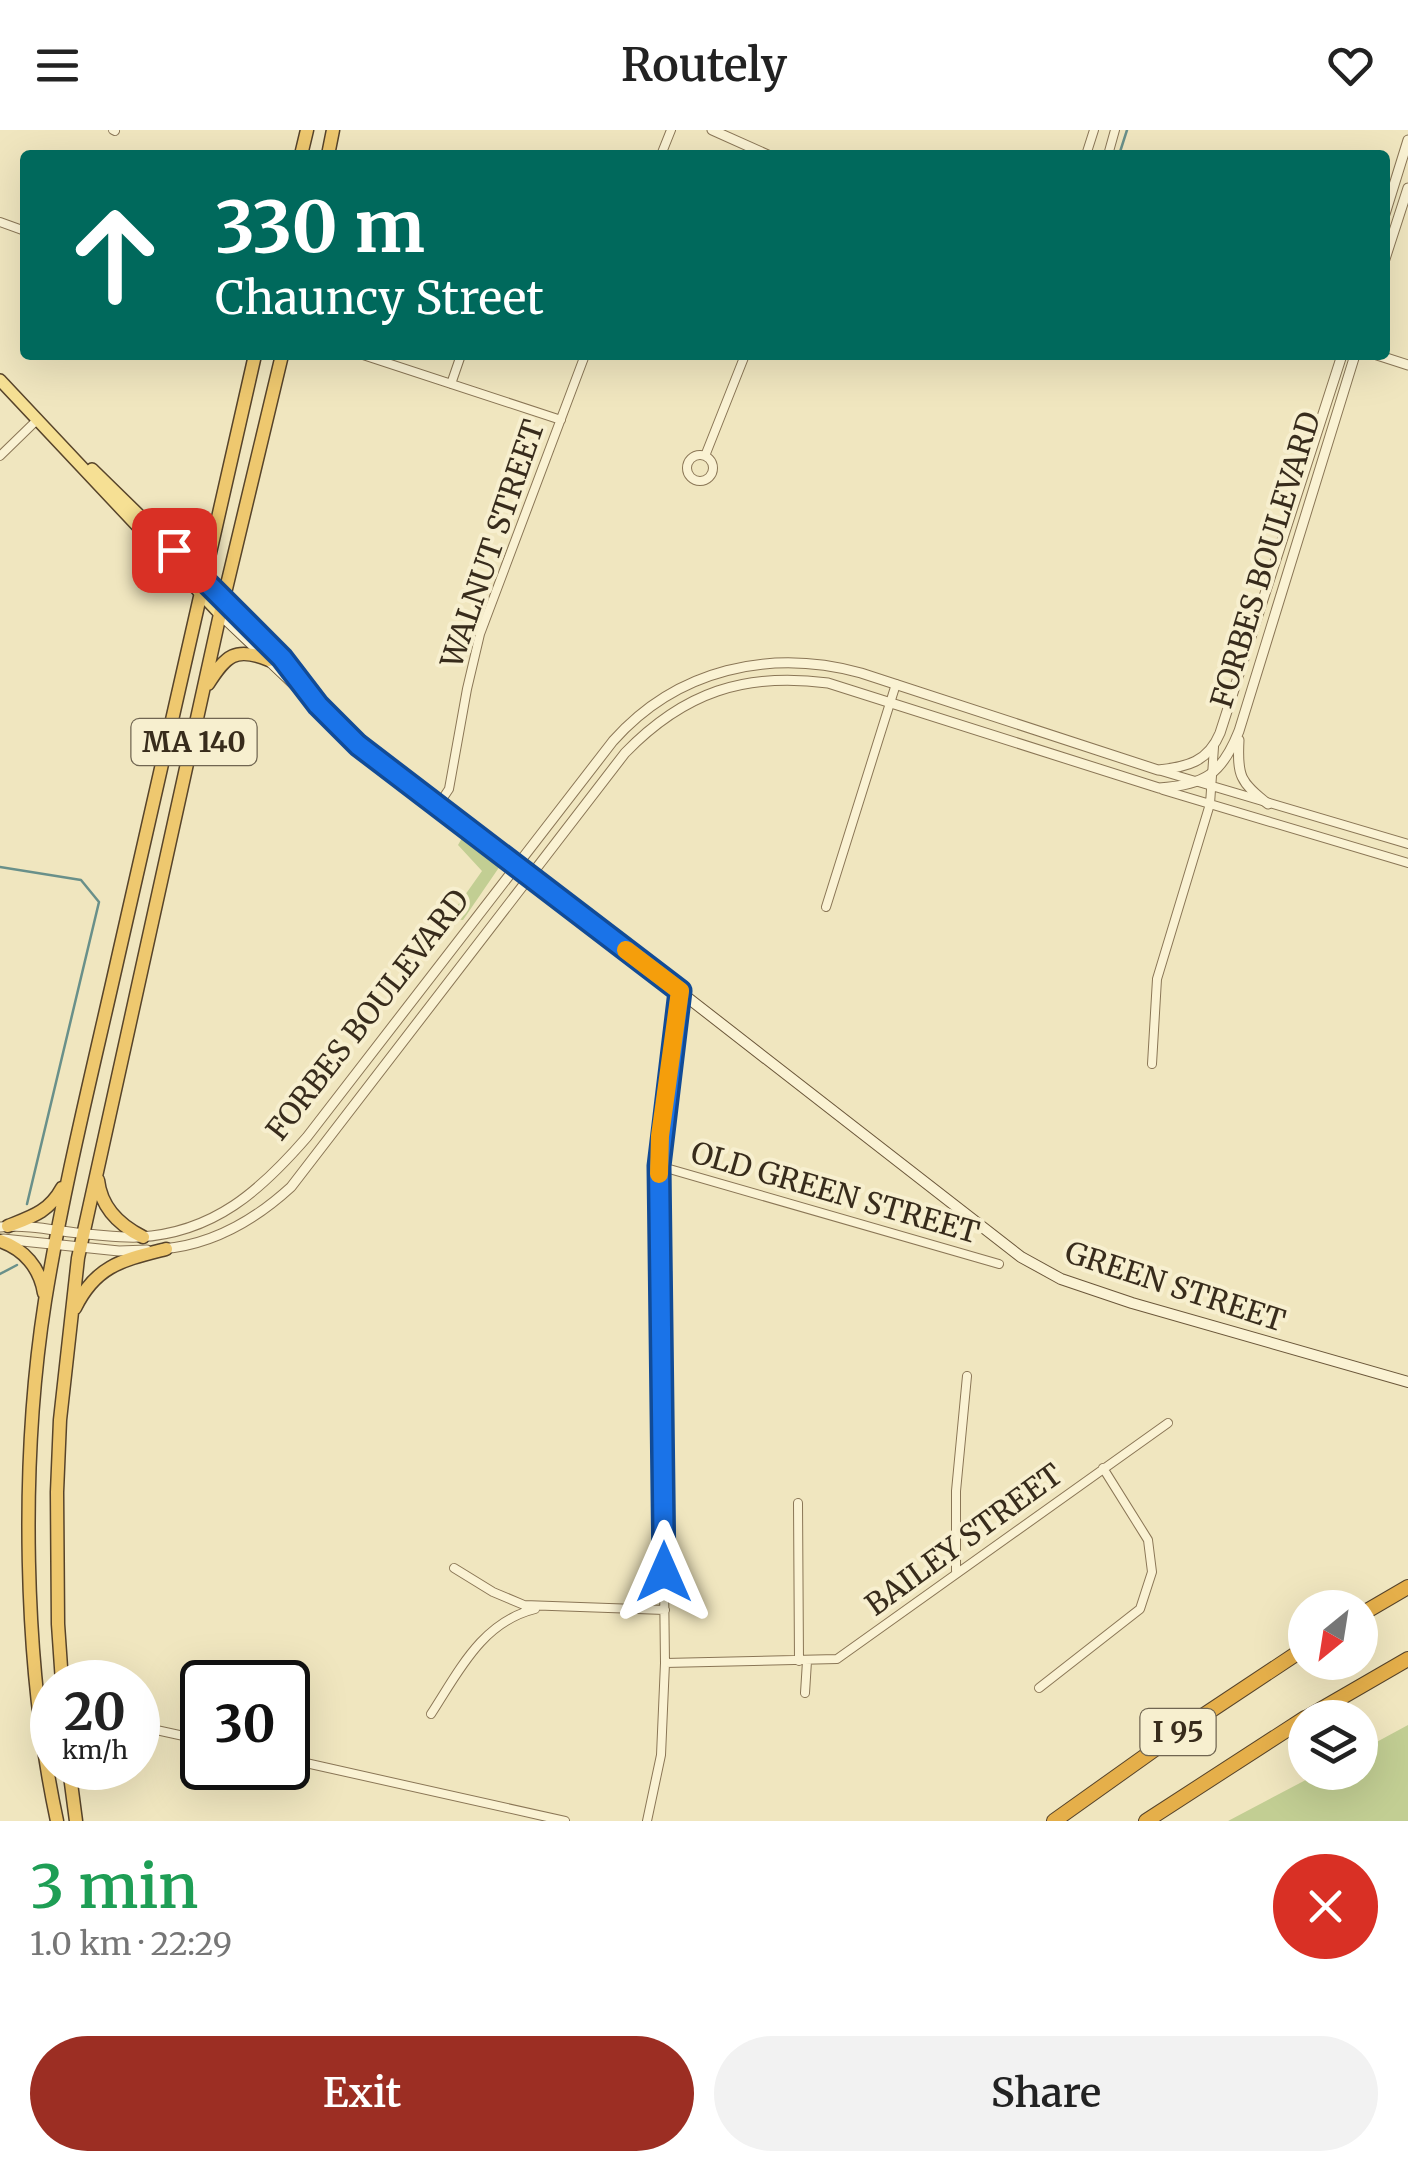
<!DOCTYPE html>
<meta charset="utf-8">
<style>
body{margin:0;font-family:Merriweather,serif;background:#f2f2f2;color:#222;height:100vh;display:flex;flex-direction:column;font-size:38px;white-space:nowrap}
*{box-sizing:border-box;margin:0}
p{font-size:32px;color:#767676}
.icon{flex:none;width:55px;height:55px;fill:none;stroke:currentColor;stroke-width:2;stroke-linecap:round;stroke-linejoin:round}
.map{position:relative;height:1691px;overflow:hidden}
.side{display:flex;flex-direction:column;background:#fff;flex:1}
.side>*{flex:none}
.top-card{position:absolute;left:20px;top:20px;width:1370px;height:210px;border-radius:10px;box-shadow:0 10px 40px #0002;background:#00695c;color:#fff;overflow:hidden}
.needle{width:65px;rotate:210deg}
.tools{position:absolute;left:1288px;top:1460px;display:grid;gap:20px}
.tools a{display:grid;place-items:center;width:90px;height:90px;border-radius:50%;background:#fff;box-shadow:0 10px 40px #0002;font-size:50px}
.speed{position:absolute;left:30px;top:1530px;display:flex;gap:20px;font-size:50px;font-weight:700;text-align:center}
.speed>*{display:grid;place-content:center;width:130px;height:130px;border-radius:50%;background:#fff;box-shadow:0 10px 40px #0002;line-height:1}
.speed small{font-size:25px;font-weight:400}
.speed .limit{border:5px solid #111;border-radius:15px;background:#fff;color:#111}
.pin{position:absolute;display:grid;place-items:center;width:85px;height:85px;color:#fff;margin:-42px;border-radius:20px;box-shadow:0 5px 15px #0006}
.me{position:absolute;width:110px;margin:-55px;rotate:0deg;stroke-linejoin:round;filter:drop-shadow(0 0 8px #0008)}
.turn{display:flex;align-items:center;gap:35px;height:210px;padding:0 30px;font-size:45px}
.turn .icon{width:130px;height:130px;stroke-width:2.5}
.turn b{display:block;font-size:70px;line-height:85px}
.round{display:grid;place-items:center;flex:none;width:105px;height:105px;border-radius:52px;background:#f2f2f2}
.overview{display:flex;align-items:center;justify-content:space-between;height:170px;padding:0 30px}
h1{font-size:60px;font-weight:600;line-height:75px;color:#1e9e55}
.action{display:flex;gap:20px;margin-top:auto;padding:20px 30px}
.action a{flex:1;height:115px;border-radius:60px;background:#9c2e23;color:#fff;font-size:40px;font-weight:600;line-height:115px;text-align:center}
.action a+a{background:#f2f2f2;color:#222}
header{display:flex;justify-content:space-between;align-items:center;height:130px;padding:0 30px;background:#fff;font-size:45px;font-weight:600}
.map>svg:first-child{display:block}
</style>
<header><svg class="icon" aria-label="menu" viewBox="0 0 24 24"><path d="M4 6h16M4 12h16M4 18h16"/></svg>Routely<svg class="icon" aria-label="heart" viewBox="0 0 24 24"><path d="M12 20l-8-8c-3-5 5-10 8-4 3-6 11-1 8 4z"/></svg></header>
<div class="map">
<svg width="1408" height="1691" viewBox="0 0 1408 1691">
<rect width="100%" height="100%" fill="#f0e6bf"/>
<path fill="#c2ce93" d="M 462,708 L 500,736 L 463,790 L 448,789 L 482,741 L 458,715 Z
M 1408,1595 L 1408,1691 L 1228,1691 L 1319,1643 L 1360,1642 L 1360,1621 Z"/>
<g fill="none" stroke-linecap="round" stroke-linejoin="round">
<path stroke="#69908a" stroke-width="2.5" d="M 1119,25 L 1127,0
M 0,737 L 81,750 L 99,772 L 27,1074
M 0,1144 L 17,1135"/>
<defs>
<path id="minor" d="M 113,0 L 115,1
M 661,25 L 671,0
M 1086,25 L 1094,0
M 1108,25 L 1115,0
M 0,92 L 25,101
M 363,225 L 561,290
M 451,254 L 461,225
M687 338a13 13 0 1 1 26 0a13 13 0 1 1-26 0Z
M 0,326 L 38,289
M 705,326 L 745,225
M 1158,640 L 1408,714
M 1163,660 L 1408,733
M 437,677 L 449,659 L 467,559 L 480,504 L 585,225
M 826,777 L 896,554
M 1152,934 L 1157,849 L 1210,674 L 1214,617
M 659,1036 L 999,1134
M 798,1373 L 799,1531
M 454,1438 L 493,1462 L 524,1475 L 665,1480
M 956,1441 L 956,1361 L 967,1246
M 665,1533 L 837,1529 L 1168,1293
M 1039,1558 L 1140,1479 L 1152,1442 L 1148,1410 L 1103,1338
M 805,1563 L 807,1531
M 431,1584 C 459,1541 482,1492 535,1479
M 138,1596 L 202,1610
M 288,1629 L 565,1691
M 647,1691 L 661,1625 L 665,1533 L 659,1036 L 679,861"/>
<path id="tertiary" d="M 712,0 L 768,25
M 1385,84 L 1408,10
M 1385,129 L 1408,58
M 1377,225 L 1408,235
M 1239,610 C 1237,646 1240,652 1268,674
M 0,1097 C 29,1094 56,1101 85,1104 C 103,1105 122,1108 139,1107 C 214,1103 261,1060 307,1007 L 613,611 C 677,539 770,518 861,543 L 1158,640 C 1187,637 1208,632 1220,603 L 1342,225
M 3,1109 L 119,1121 L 147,1120
M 162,1119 C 212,1115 255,1090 291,1057 L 625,623 C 684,562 745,542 828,553 L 1159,658 C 1205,655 1222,644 1239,601 L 1355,225"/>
<path id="secondary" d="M 224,468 L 282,528 L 340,598 L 375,629 L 602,801 L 1021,1127 L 1061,1149 L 1132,1173 L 1408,1252
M 220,484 L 298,558"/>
<path id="primary" d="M 0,250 L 220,484
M 92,339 L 224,468"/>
<path id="trunk" d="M 301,25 L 307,0
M 328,25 L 333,0
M 156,402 C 181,413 196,410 216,391
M 208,554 C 226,526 235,516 269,530
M 98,1050 C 101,1078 119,1095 143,1107
M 8,1096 C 31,1087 49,1082 62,1058
M 0,1111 C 24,1119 40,1138 44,1163
M 75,1178 C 96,1135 123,1130 166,1119
M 62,1552 L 58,1494 L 57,1362 L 60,1290 L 78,1128 L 220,484 L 282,225
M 69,1638 L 76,1691
M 57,1691 C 23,1533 20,1331 45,1171 C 64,1054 93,939 119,823 C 163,623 211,425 255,225"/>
<path id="motorway" d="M 1360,1485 L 1408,1457
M 1306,1588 L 1408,1529
M 1054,1691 L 1186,1597 L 1305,1518
M 1146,1691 L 1305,1588"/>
</defs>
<use href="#minor" stroke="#8a7656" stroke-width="10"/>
<use href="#tertiary" stroke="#8a7656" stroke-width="11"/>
<use href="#secondary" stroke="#6b573a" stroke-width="12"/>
<use href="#primary" stroke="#57442b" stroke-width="14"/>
<use href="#trunk" stroke="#57442b" stroke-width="15"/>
<use href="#motorway" stroke="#57442b" stroke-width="16"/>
<use href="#minor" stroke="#faf2d3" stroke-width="8"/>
<use href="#tertiary" stroke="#faf2d3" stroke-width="9"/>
<use href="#secondary" stroke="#faf2d3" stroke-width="10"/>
<use href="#primary" stroke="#f6e094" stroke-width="11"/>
<use href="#trunk" stroke="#eec86f" stroke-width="12"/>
<use href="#motorway" stroke="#e5af4a" stroke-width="14"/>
</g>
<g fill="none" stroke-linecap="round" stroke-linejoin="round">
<defs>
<path id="route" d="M 174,420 L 282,528 L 318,575 L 358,615 L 680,861 L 659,1036 L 664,1442"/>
</defs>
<use href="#route" stroke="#114b97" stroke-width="25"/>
<use href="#route" stroke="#1a73e8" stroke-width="18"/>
<path stroke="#f59e0b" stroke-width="18" d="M 626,820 L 680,861 L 660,1006 L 659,1044"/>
</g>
<g text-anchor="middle" stroke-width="8" stroke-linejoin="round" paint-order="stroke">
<g fill="#f7efcf" stroke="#716652" stroke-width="2.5">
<rect x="131.5" y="589" width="125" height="46" rx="8"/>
<rect x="1140.5" y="1579" width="75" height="46" rx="8"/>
</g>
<g font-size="28" font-weight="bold" fill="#382c1c">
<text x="194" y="622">MA 140</text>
<text x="1178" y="1612">I 95</text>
</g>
<g font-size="30" fill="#382c1c" stroke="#f7efcf">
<text transform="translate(493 414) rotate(-71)" y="10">WALNUT STREET</text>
<text transform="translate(1266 430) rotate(-73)" y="10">FORBES BOULEVARD</text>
<text transform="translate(368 885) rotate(-52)" y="10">FORBES BOULEVARD</text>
<text transform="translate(835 1063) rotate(16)" y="10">OLD GREEN STREET</text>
<text transform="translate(1175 1157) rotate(18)" y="10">GREEN STREET</text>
<text transform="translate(964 1410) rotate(-36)" y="10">BAILEY STREET</text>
</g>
</g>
</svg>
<div class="tools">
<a><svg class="needle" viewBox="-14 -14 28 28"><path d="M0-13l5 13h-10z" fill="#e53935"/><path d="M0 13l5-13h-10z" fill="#767676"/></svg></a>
<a><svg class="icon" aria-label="layers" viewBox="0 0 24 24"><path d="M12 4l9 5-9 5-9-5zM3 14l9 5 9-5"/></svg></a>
</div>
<div class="speed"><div>20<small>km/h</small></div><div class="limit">30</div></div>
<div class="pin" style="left:174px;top:420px;background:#d93025"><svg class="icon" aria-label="arrive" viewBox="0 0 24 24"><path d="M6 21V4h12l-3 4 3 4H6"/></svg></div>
<svg class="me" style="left:664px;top:1442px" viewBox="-20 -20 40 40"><path d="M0-17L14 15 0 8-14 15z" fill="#1a73e8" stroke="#fff" stroke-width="4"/></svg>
<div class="top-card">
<div class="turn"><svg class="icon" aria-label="ahead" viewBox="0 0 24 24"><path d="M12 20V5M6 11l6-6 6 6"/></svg><div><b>330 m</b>Chauncy Street</div></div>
</div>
</div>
<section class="side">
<div class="overview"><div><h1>3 min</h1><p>1.0 km · 22:29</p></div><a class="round" style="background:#d93025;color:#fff"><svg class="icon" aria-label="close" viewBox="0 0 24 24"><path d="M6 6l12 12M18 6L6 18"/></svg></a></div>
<div class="action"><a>Exit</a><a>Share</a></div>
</section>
